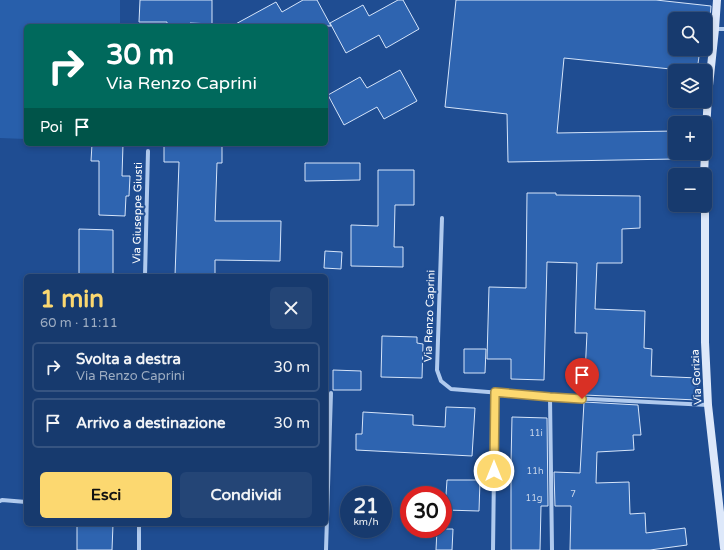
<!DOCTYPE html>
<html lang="it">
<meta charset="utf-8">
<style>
body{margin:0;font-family:"Varela Round",sans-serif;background:#244576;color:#f1f3f6;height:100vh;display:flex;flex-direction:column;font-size:15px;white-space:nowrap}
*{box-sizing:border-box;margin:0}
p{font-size:13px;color:#9eadc2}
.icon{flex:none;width:22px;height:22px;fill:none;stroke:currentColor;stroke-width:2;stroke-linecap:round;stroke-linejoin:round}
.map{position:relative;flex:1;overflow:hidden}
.drawer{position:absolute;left:24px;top:274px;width:304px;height:252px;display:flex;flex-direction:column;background:#173a6e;border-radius:6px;box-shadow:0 2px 6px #0003,0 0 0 1px #365481}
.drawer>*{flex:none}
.banner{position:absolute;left:24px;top:24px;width:304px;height:122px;border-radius:6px;box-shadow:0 2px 6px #0003,0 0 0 1px #365481;background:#00695c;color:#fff;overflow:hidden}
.controls{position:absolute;left:668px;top:12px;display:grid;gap:8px}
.controls a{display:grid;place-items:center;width:44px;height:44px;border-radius:6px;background:#173a6e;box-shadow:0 2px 6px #0003,0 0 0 1px #365481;font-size:20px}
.speed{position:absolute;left:340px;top:486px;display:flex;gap:8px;font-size:20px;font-weight:700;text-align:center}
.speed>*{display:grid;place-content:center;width:52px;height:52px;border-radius:50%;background:#173a6e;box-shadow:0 2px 6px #0003,0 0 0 1px #365481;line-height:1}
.speed small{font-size:10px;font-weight:400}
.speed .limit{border:6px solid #d22;background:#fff;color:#111}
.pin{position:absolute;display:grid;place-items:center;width:34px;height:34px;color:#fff;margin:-41px -17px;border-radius:50% 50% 50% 0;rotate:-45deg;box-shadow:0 0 4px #0007}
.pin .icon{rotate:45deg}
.me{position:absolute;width:44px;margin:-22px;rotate:0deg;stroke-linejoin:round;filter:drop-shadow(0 0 3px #0008)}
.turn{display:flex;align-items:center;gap:14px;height:84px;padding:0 16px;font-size:18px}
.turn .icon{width:52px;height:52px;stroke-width:2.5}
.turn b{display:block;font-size:28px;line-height:34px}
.then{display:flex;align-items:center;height:38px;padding:0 16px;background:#0003;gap:8px;font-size:15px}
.round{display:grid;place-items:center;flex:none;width:42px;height:42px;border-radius:6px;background:#244576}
.overview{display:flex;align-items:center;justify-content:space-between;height:68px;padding:0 16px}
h1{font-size:24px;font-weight:800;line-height:30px;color:#fcd870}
.primary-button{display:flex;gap:8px;margin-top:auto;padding:8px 16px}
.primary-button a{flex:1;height:46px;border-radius:6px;background:#fcd870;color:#111;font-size:16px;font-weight:800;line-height:46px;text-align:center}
.primary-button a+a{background:#244576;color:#f1f3f6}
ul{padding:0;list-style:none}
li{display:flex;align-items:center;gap:12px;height:50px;margin:0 8px 6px;padding:0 8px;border:2px solid #365481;border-radius:6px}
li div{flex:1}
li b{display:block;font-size:15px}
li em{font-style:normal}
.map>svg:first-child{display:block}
</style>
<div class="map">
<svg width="724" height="550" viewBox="0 0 724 550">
<rect width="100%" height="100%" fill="#1f4d92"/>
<path fill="#285fab" d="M 0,0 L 120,0 L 120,26 L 26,26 L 26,139 L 0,138 Z"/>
<path fill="#2e64b0" stroke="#d6e5fa" d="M 140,0 L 212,0 L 212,24 L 190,23 L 190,26 L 167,26 L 167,22 L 139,22 Z
M 303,0 L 317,0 L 331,26 L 232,26 L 276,2 L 282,12 Z
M 398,0 L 403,0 L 419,29 L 386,48 L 379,35 L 346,53 L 330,23 L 363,5 L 369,16 Z
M 456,0 L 656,0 L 711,6 L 710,19 L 675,19 L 675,49 L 700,49 L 697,71 L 690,71 L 564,58 L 557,133 L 675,131 L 675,159 L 508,162 L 507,114 L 445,107 Z
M 400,70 L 417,101 L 384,119 L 377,107 L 344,125 L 328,95 L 360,77 L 367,88 Z
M 92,144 L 123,144 L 122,176 L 130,176 L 129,196 L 126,196 L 125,216 L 99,215 L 99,161 L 91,161 Z
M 164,144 L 222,144 L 222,163 L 217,163 L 215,221 L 281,221 L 280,261 L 215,260 L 215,276 L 175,276 L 179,162 L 164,162 Z
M 305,163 L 360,163 L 360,180 L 305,181 Z
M 378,170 L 414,170 L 414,205 L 395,205 L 394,247 L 403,247 L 403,267 L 351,266 L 351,225 L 378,226 Z
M 527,193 L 556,193 L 556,195 L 640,196 L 640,228 L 622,229 L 622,263 L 597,263 L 595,309 L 645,311 L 644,348 L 652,349 L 651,376 L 698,378 L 697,400 L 584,395 L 587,333 L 575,333 L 577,263 L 547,262 L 544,380 L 511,379 L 511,359 L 487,359 L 489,287 L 526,288 Z
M 79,229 L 113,230 L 113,276 L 79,276 Z
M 325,251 L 342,252 L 341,269 L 324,268 Z
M 382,336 L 417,337 L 417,343 L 423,344 L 422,378 L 381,377 Z
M 464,349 L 486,349 L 485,373 L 464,373 Z
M 333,370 L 361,371 L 361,390 L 333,390 Z
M 584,402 L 638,405 L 641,435 L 633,435 L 634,450 L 597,452 L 596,483 L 629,482 L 630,514 L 645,513 L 646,533 L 685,528 L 687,545 L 650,550 L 570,550 L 571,506 L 555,506 L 554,472 L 580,473 Z
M 446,407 L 475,408 L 472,456 L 356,450 L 356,434 L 362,434 L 363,412 L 413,415 L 413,425 L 445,427 Z
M 512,417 L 547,418 L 548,506 L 541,506 L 540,550 L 511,550 L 511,463 Z
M 447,480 L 480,480 L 479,511 L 445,510 Z
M 77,524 L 113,524 L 112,550 L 77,550 Z
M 437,529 L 453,529 L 452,550 L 436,550 Z"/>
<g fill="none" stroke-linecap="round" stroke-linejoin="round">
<path stroke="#b0caee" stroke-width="4" d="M 715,29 L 724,29
M 442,218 L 437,370 L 441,381 L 451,389 L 550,397 L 708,405
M 145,276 L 148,151
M 550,397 L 552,550
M 0,501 L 2,500 L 26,502
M 139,550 L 139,524
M 326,550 L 331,393
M 493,550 L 495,392"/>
<path stroke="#dde8fa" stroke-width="8" d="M 705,150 L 708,95 L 715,29 L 717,0
M 704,175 L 705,153
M 705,205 L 705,342 L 708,405 L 724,548"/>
</g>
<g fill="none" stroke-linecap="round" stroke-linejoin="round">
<defs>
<path id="route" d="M 494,471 L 495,392 L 550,397 L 582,399"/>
</defs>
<use href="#route" stroke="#a48c49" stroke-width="10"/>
<use href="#route" stroke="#fcd870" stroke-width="7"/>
</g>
<g text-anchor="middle" stroke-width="4" stroke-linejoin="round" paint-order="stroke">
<g font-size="9" fill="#cbd8eb">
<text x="536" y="436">11i</text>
<text x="535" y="474">11h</text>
<text x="573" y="497">7</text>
<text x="534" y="501">11g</text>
</g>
<g font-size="11" fill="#fff" stroke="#1f4d92">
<text transform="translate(137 213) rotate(-89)" y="4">Via Giuseppe Giusti</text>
<text transform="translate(429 316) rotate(-88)" y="4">Via Renzo Caprini</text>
<text transform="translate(696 377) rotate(-93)" y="4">Via Gorizia</text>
</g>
</g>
</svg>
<div class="controls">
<a><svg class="icon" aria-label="search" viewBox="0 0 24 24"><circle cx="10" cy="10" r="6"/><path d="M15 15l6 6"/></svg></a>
<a><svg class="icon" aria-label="layers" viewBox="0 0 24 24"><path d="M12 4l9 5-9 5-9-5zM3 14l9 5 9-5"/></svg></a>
<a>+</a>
<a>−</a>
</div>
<div class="speed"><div>21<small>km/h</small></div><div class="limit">30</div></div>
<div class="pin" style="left:582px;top:399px;background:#d93025"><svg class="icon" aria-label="arrive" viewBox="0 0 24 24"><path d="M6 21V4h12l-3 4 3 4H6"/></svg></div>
<svg class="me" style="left:494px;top:471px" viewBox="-20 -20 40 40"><circle r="17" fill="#fcd870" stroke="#fff" stroke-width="3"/><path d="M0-11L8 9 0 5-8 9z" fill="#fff"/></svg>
<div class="banner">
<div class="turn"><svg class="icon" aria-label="right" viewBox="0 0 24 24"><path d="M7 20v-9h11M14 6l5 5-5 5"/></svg><div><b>30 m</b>Via Renzo Caprini</div></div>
<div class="then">Poi<svg class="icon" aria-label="arrive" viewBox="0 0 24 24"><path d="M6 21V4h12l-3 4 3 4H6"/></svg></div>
</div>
<section class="drawer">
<div class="overview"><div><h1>1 min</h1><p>60 m · 11:11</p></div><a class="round"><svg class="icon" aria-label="close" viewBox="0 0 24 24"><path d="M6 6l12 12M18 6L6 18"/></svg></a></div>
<ul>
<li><svg class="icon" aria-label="right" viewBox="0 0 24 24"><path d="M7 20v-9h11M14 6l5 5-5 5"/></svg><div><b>Svolta a destra</b><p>Via Renzo Caprini</p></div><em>30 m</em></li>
<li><svg class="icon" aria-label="arrive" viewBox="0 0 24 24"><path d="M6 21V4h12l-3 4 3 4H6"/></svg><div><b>Arrivo a destinazione</b></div><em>30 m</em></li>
</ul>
<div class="primary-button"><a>Esci</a><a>Condividi</a></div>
</section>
</div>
